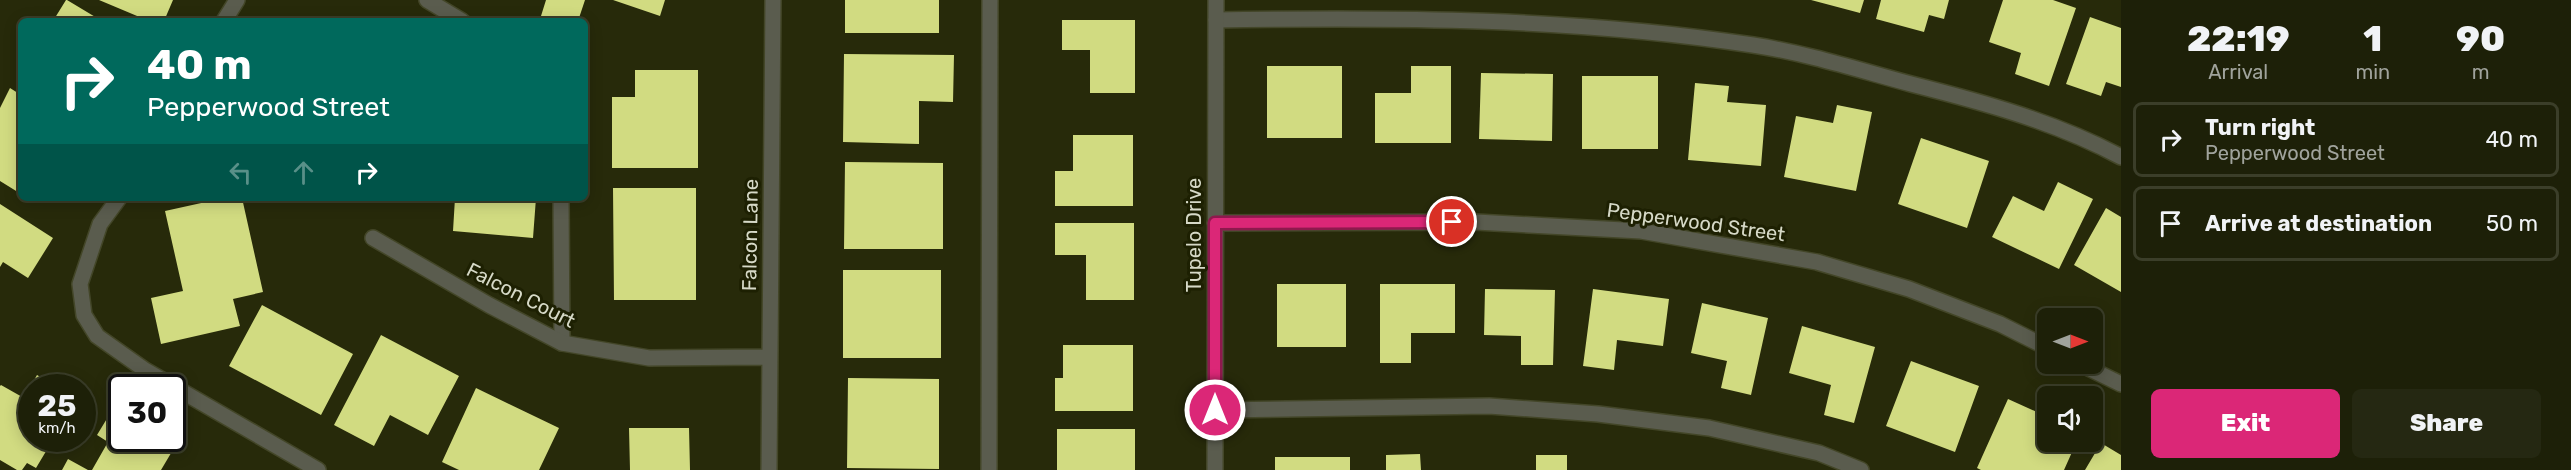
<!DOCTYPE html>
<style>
body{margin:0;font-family:Rubik,sans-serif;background:#252812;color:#f1f3f6;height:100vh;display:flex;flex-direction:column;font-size:22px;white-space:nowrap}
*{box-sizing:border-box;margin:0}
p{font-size:20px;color:#a0a39c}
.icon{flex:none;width:33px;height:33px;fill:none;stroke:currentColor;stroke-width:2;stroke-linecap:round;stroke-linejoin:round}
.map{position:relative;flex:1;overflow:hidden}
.drawer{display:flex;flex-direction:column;background:#1d2008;width:450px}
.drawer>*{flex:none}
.guide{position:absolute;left:18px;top:18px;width:570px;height:183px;border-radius:9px;box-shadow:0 3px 15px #0003,0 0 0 2px #3b3e29;background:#00695c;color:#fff;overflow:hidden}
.needle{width:39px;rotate:90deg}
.controls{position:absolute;left:2037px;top:308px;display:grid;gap:12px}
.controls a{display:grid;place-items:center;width:66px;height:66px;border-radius:9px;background:#1d2008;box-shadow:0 3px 15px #0003,0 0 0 2px #3b3e29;font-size:30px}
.speed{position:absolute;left:18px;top:374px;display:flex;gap:12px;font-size:30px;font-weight:700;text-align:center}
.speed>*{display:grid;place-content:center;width:78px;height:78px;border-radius:50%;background:#1d2008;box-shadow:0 3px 15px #0003,0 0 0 2px #3b3e29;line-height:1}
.speed small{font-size:15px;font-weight:400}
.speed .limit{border:3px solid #111;border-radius:9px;background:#fff;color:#111}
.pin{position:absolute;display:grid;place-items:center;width:51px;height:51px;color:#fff;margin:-26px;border:3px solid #fff;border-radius:50%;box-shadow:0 2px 6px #0007}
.me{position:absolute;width:66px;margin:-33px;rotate:0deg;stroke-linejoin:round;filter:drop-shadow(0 0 4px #0008)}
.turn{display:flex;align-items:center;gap:21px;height:126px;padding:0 30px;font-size:27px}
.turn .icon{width:78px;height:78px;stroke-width:2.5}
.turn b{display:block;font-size:42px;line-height:51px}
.lanes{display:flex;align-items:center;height:57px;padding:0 30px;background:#0003;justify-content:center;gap:30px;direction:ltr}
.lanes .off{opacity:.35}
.eta{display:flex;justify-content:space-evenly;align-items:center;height:102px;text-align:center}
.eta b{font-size:36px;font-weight:800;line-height:42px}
.button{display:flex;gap:12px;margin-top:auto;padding:12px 30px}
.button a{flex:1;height:69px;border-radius:9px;background:#db2777;color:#fff;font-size:24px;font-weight:800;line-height:69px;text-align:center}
.button a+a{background:#252812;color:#f1f3f6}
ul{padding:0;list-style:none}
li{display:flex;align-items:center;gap:18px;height:75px;margin:0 12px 9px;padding:0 18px;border:3px solid #3b3e29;border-radius:9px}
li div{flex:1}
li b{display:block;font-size:22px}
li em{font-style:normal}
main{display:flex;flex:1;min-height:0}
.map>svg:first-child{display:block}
</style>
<main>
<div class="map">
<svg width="2121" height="470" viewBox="0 0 2121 470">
<rect width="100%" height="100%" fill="#272a0a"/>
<path fill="#d1db81" d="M 66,0 L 67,0 L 102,21 L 53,21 Z
M 99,0 L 173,0 L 164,21 L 149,21 Z
M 546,0 L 585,0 L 578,21 L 557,21 L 541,16 Z
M 613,0 L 665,0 L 660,16 Z
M 845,0 L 939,0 L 939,33 L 845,33 Z
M 1811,0 L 1864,0 L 1860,13 Z
M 1881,0 L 1949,0 L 1944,19 L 1929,15 L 1924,32 L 1876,19 Z
M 2003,0 L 2053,0 L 2076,8 L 2049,86 L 2015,74 L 2021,53 L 1989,42 Z
M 2090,17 L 2121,28 L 2121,87 L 2106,82 L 2101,96 L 2066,84 Z
M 1062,20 L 1135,20 L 1135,93 L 1090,93 L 1090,50 L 1062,50 Z
M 844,54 L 954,55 L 953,102 L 919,101 L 919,144 L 843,142 Z
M 1267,66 L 1342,66 L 1342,138 L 1267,138 Z
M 1411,66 L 1451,66 L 1451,143 L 1375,143 L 1375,93 L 1411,93 Z
M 635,70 L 698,70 L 698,168 L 612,168 L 612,97 L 635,97 Z
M 1481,73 L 1553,74 L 1552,141 L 1479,139 Z
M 1582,76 L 1658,76 L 1658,149 L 1582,149 Z
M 1695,83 L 1729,86 L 1727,102 L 1766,105 L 1761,166 L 1688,160 Z
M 10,88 L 21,95 L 21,194 L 0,181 L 0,108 Z
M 1837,105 L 1872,112 L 1856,191 L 1784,177 L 1796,116 L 1833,123 Z
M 1073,135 L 1133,135 L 1133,206 L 1055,206 L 1055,171 L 1073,171 Z
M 1921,138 L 1989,161 L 1967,228 L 1898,204 Z
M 845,162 L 943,163 L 943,249 L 844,249 Z
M 2058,182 L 2093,199 L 2059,269 L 1992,237 L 2013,196 L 2044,211 Z
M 613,188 L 696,188 L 696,300 L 614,300 Z
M 224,198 L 242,198 L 263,292 L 233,299 L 240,326 L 161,344 L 151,298 L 183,291 L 165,211 Z
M 455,198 L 536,198 L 533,238 L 453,231 Z
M 0,204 L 53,238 L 28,278 L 3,262 L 0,267 Z
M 2106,208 L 2121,217 L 2121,292 L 2074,265 Z
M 1055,223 L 1134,223 L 1134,300 L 1086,300 L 1086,255 L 1055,255 Z
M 843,270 L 941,270 L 941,358 L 843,358 Z
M 1277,284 L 1346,284 L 1346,347 L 1277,347 Z
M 1380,284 L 1455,284 L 1455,333 L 1411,333 L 1411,363 L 1380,363 Z
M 1485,289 L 1555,290 L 1553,365 L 1521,365 L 1521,336 L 1484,335 Z
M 1593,289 L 1669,299 L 1663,346 L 1617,340 L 1614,370 L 1583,366 Z
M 1702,303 L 1768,318 L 1751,395 L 1721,388 L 1727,361 L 1691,353 Z
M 262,305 L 353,354 L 321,415 L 229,366 Z
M 1802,326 L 1875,347 L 1854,423 L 1824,415 L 1831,385 L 1789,373 Z
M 381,335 L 459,376 L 428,435 L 390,415 L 374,446 L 334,425 Z
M 1063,345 L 1133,345 L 1133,411 L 1055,411 L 1055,378 L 1063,378 Z
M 1911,361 L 1979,386 L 1955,452 L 1886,426 Z
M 37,375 L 58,387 L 32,387 L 32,438 L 54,438 L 36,468 L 27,463 L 22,470 L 17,470 L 0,460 L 0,386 L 1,385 L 24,398 Z
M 848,378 L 939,379 L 939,469 L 847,468 Z
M 476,388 L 559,428 L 539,470 L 459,470 L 442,462 Z
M 2008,399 L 2048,417 L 2048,441 L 2077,441 L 2064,470 L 1981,470 L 1977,468 Z
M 111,412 L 122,418 L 122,438 L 172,438 L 172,433 L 180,438 L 161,470 L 92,470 L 108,442 L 97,435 Z
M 629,428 L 689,428 L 690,470 L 630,470 Z
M 1057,429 L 1135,429 L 1135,470 L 1057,470 Z
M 2101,443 L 2121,455 L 2121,470 L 2085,470 Z
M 1420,454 L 1421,470 L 1386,470 L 1386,455 Z
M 1536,455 L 1567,455 L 1567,470 L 1536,470 Z
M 1275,457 L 1350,457 L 1350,470 L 1275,470 Z
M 68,459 L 88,470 L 62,470 Z"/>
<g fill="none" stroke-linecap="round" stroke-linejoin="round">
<defs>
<path id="service" d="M 427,0 L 462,21
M 1216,20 C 1396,17 1576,18 1753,45 C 1806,53 1859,70 1911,84 C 1982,102 2056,122 2121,157
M 224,21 L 237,0
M 119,198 L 100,224 L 80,284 L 84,315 L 97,336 L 145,370 L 318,470
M 561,198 L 562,343
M 1215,410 L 1489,406 L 1598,414 L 1709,428 L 1819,453 L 1861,470
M 989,470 L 990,0"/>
<path id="minor" d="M 1215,223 L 1476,222 L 1641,231 L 1817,262 L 1909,289 L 2000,324 L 2048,348
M 373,238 L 489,305 L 562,343 L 649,358 L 770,357
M 2078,363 L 2121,384
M 769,470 L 773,0
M 1215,470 L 1216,0"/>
</defs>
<use href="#service" stroke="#434628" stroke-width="18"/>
<use href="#minor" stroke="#434628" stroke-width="18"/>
<use href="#service" stroke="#5a5c4e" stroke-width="15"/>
<use href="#minor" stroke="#5a5c4e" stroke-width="15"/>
</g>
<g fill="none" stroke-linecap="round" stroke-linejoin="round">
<defs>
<path id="route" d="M 1215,410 L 1215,223 L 1452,222"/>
</defs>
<use href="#route" stroke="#8e194d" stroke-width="15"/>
<use href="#route" stroke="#db2777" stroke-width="10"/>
</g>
<g text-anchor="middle" stroke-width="6" stroke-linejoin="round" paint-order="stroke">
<g font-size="20" fill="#d6d9c7" stroke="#1d2002">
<text transform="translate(1696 222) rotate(8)" y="7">Pepperwood Street</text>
<text transform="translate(750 235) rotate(-89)" y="7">Falcon Lane</text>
<text transform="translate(1194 235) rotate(-90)" y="7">Tupelo Drive</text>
<text transform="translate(521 295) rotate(27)" y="7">Falcon Court</text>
</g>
</g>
</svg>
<div class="controls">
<a><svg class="needle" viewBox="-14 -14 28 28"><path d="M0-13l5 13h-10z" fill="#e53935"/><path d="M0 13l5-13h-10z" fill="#a0a39c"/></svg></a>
<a><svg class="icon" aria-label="sound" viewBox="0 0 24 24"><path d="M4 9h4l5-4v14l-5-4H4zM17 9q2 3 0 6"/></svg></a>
</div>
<div class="speed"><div>25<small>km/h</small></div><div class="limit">30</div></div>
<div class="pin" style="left:1452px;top:222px;background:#d93025"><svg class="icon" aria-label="arrive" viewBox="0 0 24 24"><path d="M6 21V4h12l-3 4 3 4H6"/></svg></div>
<svg class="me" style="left:1215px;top:410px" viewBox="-20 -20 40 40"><circle r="17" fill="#db2777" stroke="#fff" stroke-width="3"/><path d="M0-11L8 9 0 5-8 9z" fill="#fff"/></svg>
<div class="guide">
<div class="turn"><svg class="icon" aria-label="right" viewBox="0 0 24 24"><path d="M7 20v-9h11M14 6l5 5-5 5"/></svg><div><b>40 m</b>Pepperwood Street</div></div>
<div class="lanes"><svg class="icon off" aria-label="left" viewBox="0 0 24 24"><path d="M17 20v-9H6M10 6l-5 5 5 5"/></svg><svg class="icon off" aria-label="ahead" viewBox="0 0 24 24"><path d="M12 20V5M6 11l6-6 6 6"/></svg><svg class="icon" aria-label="right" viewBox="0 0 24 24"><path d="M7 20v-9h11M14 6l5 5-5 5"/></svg></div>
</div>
</div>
<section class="drawer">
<div class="eta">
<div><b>22:19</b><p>Arrival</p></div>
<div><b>1</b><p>min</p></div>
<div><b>90</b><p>m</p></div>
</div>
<ul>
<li><svg class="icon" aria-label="right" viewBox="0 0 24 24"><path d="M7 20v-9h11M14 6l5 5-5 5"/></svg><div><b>Turn right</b><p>Pepperwood Street</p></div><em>40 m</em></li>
<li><svg class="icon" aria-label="arrive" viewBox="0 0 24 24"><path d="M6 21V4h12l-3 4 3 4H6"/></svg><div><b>Arrive at destination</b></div><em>50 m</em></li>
</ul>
<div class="button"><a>Exit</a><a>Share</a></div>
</section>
</main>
